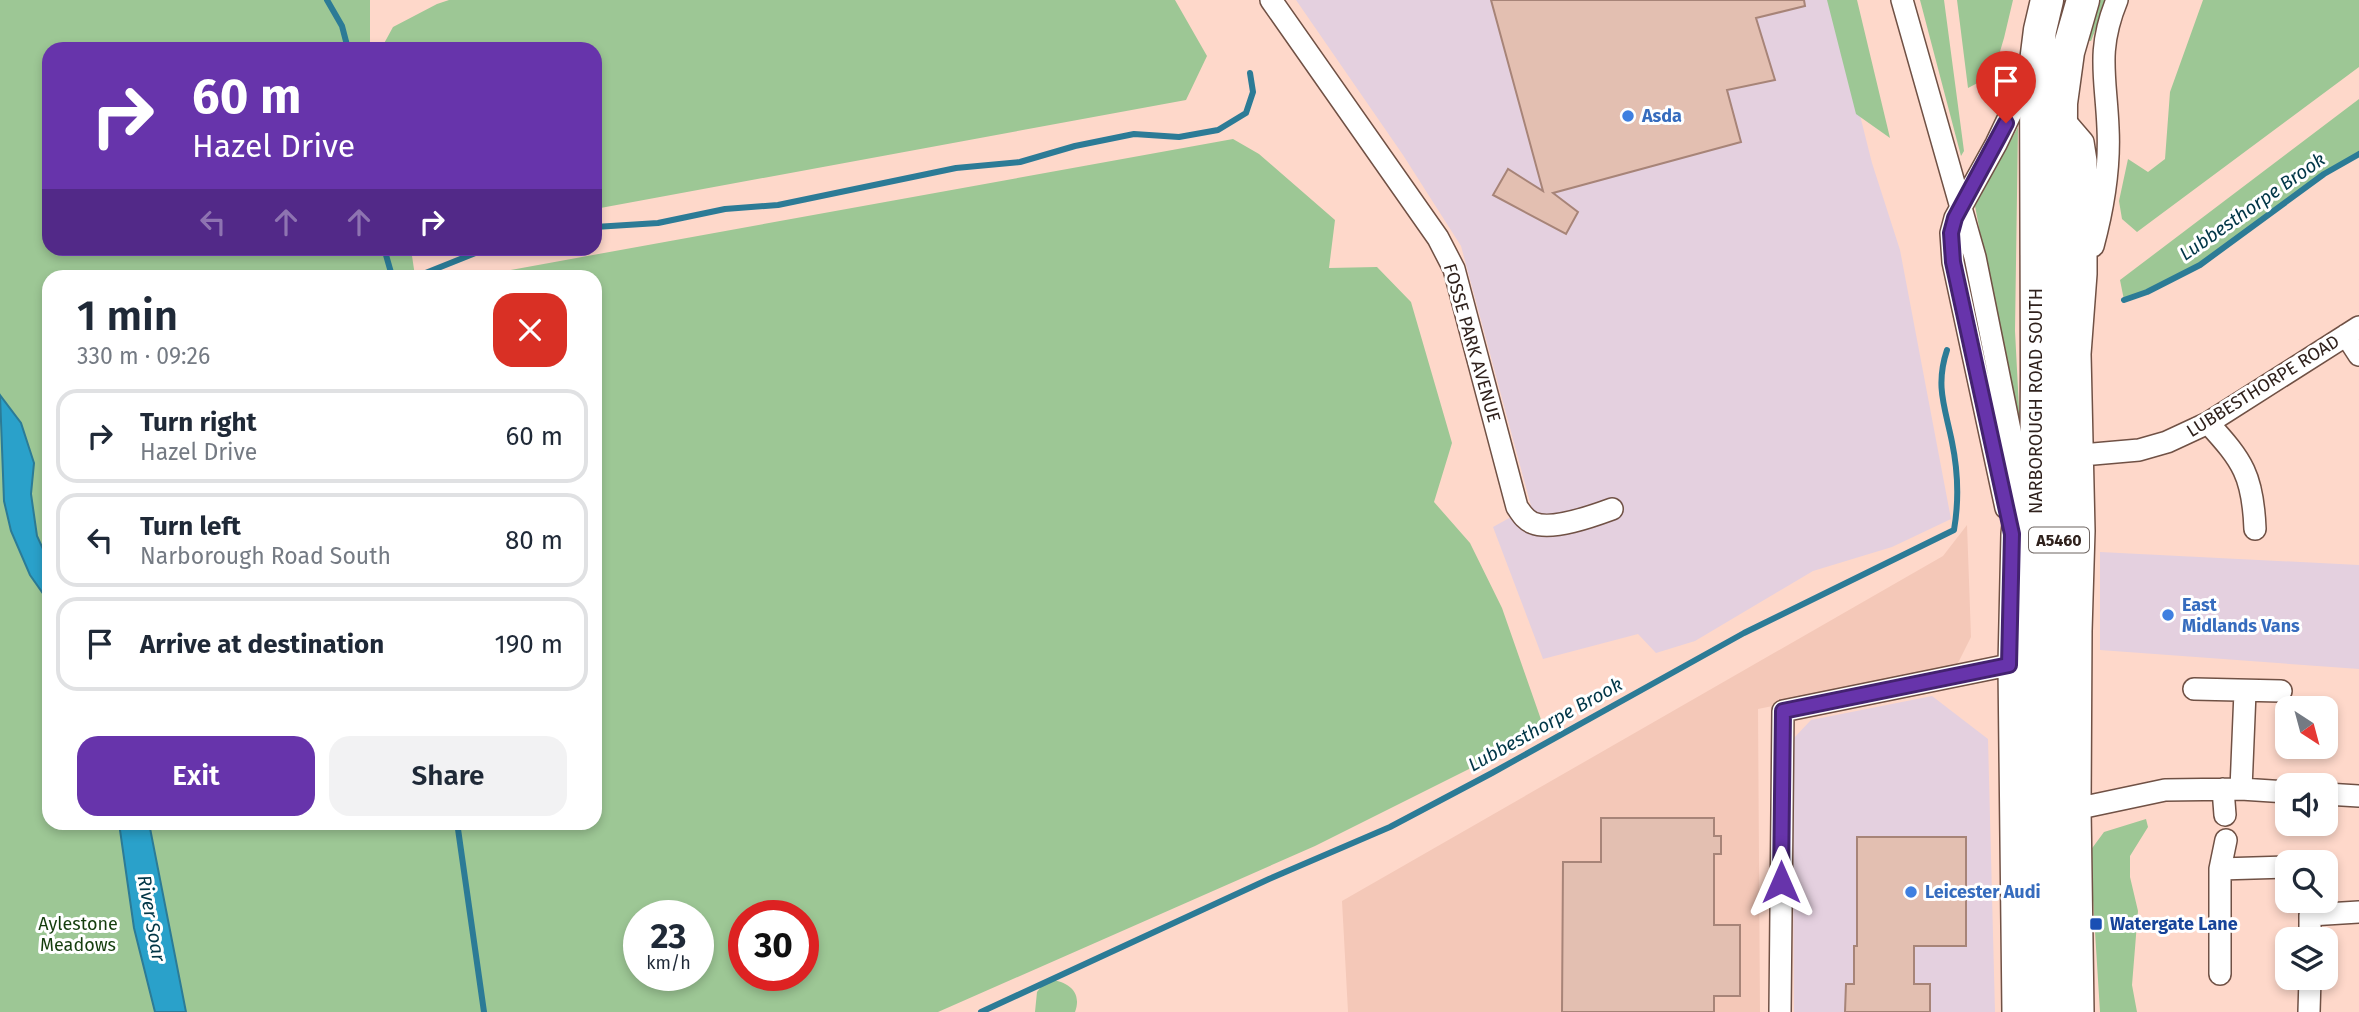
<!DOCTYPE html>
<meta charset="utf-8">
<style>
body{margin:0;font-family:"Fira Sans",sans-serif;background:#f2f2f3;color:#1f2937;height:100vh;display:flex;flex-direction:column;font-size:26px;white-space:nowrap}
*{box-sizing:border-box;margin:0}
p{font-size:23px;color:#747a83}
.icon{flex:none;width:38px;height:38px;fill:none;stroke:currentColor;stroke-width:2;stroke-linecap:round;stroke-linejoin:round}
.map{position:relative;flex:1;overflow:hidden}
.side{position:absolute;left:42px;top:270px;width:560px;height:560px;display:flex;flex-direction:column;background:#fff;border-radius:21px;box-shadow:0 4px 10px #0003}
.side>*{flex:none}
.hud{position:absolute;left:42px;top:42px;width:560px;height:214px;border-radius:21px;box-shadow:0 4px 10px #0003;background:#6734ab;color:#fff;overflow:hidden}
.needle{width:46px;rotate:144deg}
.buttons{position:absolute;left:2275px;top:696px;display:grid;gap:14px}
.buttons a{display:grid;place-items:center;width:63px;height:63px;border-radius:14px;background:#fff;box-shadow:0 4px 10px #0003;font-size:35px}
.speed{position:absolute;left:623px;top:900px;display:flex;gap:14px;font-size:35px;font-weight:700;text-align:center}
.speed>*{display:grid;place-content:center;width:91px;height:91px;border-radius:50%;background:#fff;box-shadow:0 4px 10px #0003;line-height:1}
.speed small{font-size:18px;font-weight:400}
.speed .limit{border:10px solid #d22;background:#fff;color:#111}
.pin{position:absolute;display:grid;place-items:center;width:60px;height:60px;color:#fff;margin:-72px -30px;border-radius:50% 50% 50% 0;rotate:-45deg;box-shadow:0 0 7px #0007}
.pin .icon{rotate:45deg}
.me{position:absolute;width:77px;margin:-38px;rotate:0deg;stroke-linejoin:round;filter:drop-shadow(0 0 5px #0008)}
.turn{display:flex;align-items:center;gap:24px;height:147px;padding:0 35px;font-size:32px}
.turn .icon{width:91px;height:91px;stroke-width:2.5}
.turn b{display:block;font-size:49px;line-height:60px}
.lanes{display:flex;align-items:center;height:66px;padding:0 35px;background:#0003;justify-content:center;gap:35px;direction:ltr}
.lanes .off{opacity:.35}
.round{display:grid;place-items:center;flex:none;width:74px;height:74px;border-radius:21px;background:#f2f2f3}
.headline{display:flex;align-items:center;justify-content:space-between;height:119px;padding:0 35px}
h1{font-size:42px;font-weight:600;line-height:52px}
.action{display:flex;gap:14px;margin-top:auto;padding:14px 35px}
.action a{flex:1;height:80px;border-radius:21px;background:#6734ab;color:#fff;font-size:28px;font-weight:600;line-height:80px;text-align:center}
.action a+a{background:#f2f2f3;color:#1f2937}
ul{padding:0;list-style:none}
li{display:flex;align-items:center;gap:21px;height:94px;margin:0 14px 10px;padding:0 21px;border:4px solid #e0e1e3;border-radius:21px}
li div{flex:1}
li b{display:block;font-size:26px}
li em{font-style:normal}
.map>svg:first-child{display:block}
</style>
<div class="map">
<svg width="2359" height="1012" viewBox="0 0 2359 1012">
<rect width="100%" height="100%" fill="#fed8ca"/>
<path fill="#e4d0df" d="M 1296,0 L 1831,0 L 1872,163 L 1900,250 L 1951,519 L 1892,547 L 1813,571 L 1695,641 L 1656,653 L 1638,634 L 1543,659 L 1493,527 L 1531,506 L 1461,246 L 1403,155 Z
M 2100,552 L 2359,565 L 2359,669 L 2100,650 Z
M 1932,696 L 1988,739 L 1995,1012 L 1794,1012 L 1792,740 L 1811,720 Z"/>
<path fill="#f4c8b8" d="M 1967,525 L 1971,637 L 1955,669 L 1758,709 L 1760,1012 L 1348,1012 L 1342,901 L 1943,556 Z"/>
<path fill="#9dc795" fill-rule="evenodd" d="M 0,0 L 370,0 L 370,49 L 49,49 L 49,248 L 411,249 L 415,276 L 49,276 L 49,822 L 135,823 L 176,1012 L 0,1012 Z
M 449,0 L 1175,0 L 1207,56 L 1186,100 L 595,209 L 595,49 L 381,49 L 393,27 L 437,4 Z
M 1827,0 L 1857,0 L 1890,138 L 1856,114 Z
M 1920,0 L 1944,0 L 1964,151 L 1961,156 Z
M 1957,0 L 2013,0 L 2004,38 L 1993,75 L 1968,88 Z
M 2095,0 L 2107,0 L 2091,41 L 2085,40 Z
M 2203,0 L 2359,0 L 2359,67 L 2137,232 L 2122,219 L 2119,201 L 2128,159 L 2148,172 L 2165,159 L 2170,92 Z
M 2359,99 L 2359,154 L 2324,174 L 2200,265 L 2147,292 L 2124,300 L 2120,280 Z
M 2018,127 L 2015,331 L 2021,447 L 1975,206 Z
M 1233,139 L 1259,154 L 1335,220 L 1329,268 L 1377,267 L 1411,302 L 1452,443 L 1434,502 L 1470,543 L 1502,608 L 1545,731 L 1315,846 L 938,1012 L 186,1012 L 149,823 L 595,822 L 595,276 L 477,276 ZM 639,915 L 698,915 L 698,975 L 639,975 ZM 744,915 L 803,915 L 803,975 L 744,975 Z
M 2146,819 L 2148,827 L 2130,856 L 2130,877 L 2138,911 L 2132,985 L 2137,1012 L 2100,1012 L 2090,851 L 2104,832 Z
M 1047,979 C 1066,981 1083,990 1075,1012 L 1035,1012 L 1037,992 Z"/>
<path fill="#2aa1ca" stroke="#2c7b96" stroke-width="2" d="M 0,395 L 21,423 L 34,463 L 31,494 L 37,536 L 49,562 L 49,602 L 30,575 L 11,531 L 4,501 Z
M 119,823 L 149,823 L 186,1012 L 155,1012 L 134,928 Z"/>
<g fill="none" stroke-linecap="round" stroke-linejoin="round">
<path stroke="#2c7b96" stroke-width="6" d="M 327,0 L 342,26 L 348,49
M 595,227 L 658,223 L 725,209 L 778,205 L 956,168 L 1020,162 L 1075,146 L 1134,134 L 1179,137 L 1218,130 L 1246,113 L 1253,92 L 1250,73
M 384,248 L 392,276
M 418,276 L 478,252 L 492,248
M 2124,300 L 2147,292 L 2200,265 L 2324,174 L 2359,154
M 457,822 L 484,1012
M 981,1012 L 1269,879 L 1390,827 L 1492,773 L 1744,633 L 1954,530 C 1959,501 1958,471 1952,442 C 1945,407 1935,386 1947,350"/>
</g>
<path fill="#e3bfb1" stroke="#a78478" stroke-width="2" d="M 1491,0 L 1804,0 L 1805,6 L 1756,18 L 1775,80 L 1727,90 L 1741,142 L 1553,193 L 1578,212 L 1566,234 L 1493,195 L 1508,169 L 1543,191 Z
M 1601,818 L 1714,818 L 1714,836 L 1721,836 L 1721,854 L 1714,854 L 1714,925 L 1740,925 L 1740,996 L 1714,996 L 1714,1012 L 1562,1012 L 1563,862 L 1601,862 Z
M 1857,837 L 1966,837 L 1966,946 L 1914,946 L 1914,984 L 1930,984 L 1930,1012 L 1845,1012 L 1846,984 L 1854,984 L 1854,946 L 1857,946 Z"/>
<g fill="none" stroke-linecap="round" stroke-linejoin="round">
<defs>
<path id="minor" d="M 1271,0 L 1438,238 L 1454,269 L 1517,507 C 1522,514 1525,520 1533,523 C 1552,531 1593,516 1612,509
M 1902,0 L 1975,257 L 2013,445 L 2016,498 L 2012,534 L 2009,665 L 2013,1012
M 2059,114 L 2083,142 L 2086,161 L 2086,274 L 2080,354 L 2084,531 L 2081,631 L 2080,808 L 2083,1012
M 2093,246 C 2103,209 2110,167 2108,128 C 2106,77 2096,51 2117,0
M 2346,335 L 2359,355
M 2208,423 C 2243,461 2253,476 2255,529
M 2082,455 L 2139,450 L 2167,442 L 2208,423 L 2359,327
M 2006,508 L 1953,262 L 1951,233 L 1955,218 L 1996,144 L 2032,69
M 2194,689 L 2281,691
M 2223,789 L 2225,815
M 2241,789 L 2245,692
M 2326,794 L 2359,796
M 2080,808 L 2165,790 L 2241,789 L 2287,792
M 2220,869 L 2287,867
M 2310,940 L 2310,915 L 2359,912
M 2220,974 L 2220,869 L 2226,840
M 1780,1012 L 1783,711 L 2009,665
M 2309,1012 L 2310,978"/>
<path id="primary" d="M 2037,1012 L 2033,927 L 2037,373 L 2036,62 L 2040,30 L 2047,0
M 2061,1012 L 2058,931 L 2061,103 L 2068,52 L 2083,0"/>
</defs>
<use href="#minor" stroke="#705145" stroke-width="24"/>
<use href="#primary" stroke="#705145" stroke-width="35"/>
<use href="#minor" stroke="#fff" stroke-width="21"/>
<use href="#primary" stroke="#fff" stroke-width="32"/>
</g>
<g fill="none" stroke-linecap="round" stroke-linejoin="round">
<defs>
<path id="route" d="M 1781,882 L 1783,711 L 2009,665 L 2012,534 L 1953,262 L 1951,233 L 1955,218 L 2006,123"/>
</defs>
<use href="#route" stroke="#43226f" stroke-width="18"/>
<use href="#route" stroke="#6734ab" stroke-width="12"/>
</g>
<g fill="#3f7fe0" stroke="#fff" stroke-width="2.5">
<circle cx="1628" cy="116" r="7"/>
<circle cx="2168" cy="615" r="7"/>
<circle cx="1911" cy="892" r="7"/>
</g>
<rect fill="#1a4fb4" stroke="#fff" stroke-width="2.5" x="2089" y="917" width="14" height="14" rx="3.5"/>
<g text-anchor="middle" stroke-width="6" stroke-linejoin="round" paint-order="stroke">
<rect fill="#fff" stroke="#6d6460" stroke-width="2" x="2029" y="527.5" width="60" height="25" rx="5"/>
<g font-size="16" font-weight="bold" fill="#2f211c">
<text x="2059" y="546">A5460</text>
</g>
<g font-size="18" font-weight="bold" fill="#366cbe" stroke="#fff" text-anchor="start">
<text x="1642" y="122">Asda</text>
<text x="2182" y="611">East<tspan x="2182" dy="21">Midlands Vans</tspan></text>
<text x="1925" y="898">Leicester Audi</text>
</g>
<g font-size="18" fill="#2f211c" stroke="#fff">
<text transform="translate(1472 343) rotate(74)" y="6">FOSSE PARK AVENUE</text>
<text transform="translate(2263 386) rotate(-32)" y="6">LUBBESTHORPE ROAD</text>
<text transform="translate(2036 401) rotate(-90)" y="6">NARBOROUGH ROAD SOUTH</text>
</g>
<g font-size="18" fill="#143d0d" stroke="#fff">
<text x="78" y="930">Aylestone<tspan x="78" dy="21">Meadows</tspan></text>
</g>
<g font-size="18" font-weight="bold" fill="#164399" stroke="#fff" text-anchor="start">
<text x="2110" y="930">Watergate Lane</text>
</g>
<g font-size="19" font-style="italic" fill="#013647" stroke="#fff">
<text transform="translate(2252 206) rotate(-35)" y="7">Lubbesthorpe Brook</text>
<text transform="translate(1545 724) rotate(-29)" y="7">Lubbesthorpe Brook</text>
<text transform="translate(152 918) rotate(80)" y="7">River Soar</text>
</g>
</g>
</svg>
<div class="buttons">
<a><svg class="needle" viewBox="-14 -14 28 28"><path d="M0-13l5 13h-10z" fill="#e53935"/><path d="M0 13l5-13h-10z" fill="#747a83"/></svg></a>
<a><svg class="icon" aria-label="sound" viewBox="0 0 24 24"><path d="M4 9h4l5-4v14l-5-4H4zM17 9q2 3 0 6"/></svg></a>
<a><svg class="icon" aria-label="search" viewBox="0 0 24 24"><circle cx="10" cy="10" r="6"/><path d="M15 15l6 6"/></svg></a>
<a><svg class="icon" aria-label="layers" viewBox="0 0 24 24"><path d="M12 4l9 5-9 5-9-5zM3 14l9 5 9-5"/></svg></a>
</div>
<div class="speed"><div>23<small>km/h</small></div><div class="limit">30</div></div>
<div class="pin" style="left:2006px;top:123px;background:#d93025"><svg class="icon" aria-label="arrive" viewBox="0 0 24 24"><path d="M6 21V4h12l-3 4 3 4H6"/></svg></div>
<svg class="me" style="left:1781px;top:882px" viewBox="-20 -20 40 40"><path d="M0-17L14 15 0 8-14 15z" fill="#6734ab" stroke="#fff" stroke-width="4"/></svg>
<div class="hud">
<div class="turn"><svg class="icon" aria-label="right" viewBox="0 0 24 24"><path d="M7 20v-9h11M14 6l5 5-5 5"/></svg><div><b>60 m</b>Hazel Drive</div></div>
<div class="lanes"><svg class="icon off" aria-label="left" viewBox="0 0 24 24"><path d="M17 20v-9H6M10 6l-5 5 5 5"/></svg><svg class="icon off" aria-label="ahead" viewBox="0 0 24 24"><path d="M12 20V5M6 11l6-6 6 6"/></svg><svg class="icon off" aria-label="ahead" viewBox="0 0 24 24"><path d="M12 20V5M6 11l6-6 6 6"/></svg><svg class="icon" aria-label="right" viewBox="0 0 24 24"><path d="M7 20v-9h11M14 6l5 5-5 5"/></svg></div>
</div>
<section class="side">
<div class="headline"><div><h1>1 min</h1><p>330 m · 09:26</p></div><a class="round" style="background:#d93025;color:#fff"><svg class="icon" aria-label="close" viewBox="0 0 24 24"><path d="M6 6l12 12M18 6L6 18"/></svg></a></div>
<ul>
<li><svg class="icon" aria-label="right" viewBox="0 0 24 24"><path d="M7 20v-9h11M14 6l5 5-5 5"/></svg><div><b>Turn right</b><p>Hazel Drive</p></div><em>60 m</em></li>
<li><svg class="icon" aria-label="left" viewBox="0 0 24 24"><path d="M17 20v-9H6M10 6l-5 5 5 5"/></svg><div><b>Turn left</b><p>Narborough Road South</p></div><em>80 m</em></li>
<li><svg class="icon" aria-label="arrive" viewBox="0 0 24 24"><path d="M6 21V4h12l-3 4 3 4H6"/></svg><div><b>Arrive at destination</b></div><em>190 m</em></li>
</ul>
<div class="action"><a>Exit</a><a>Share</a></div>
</section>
</div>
